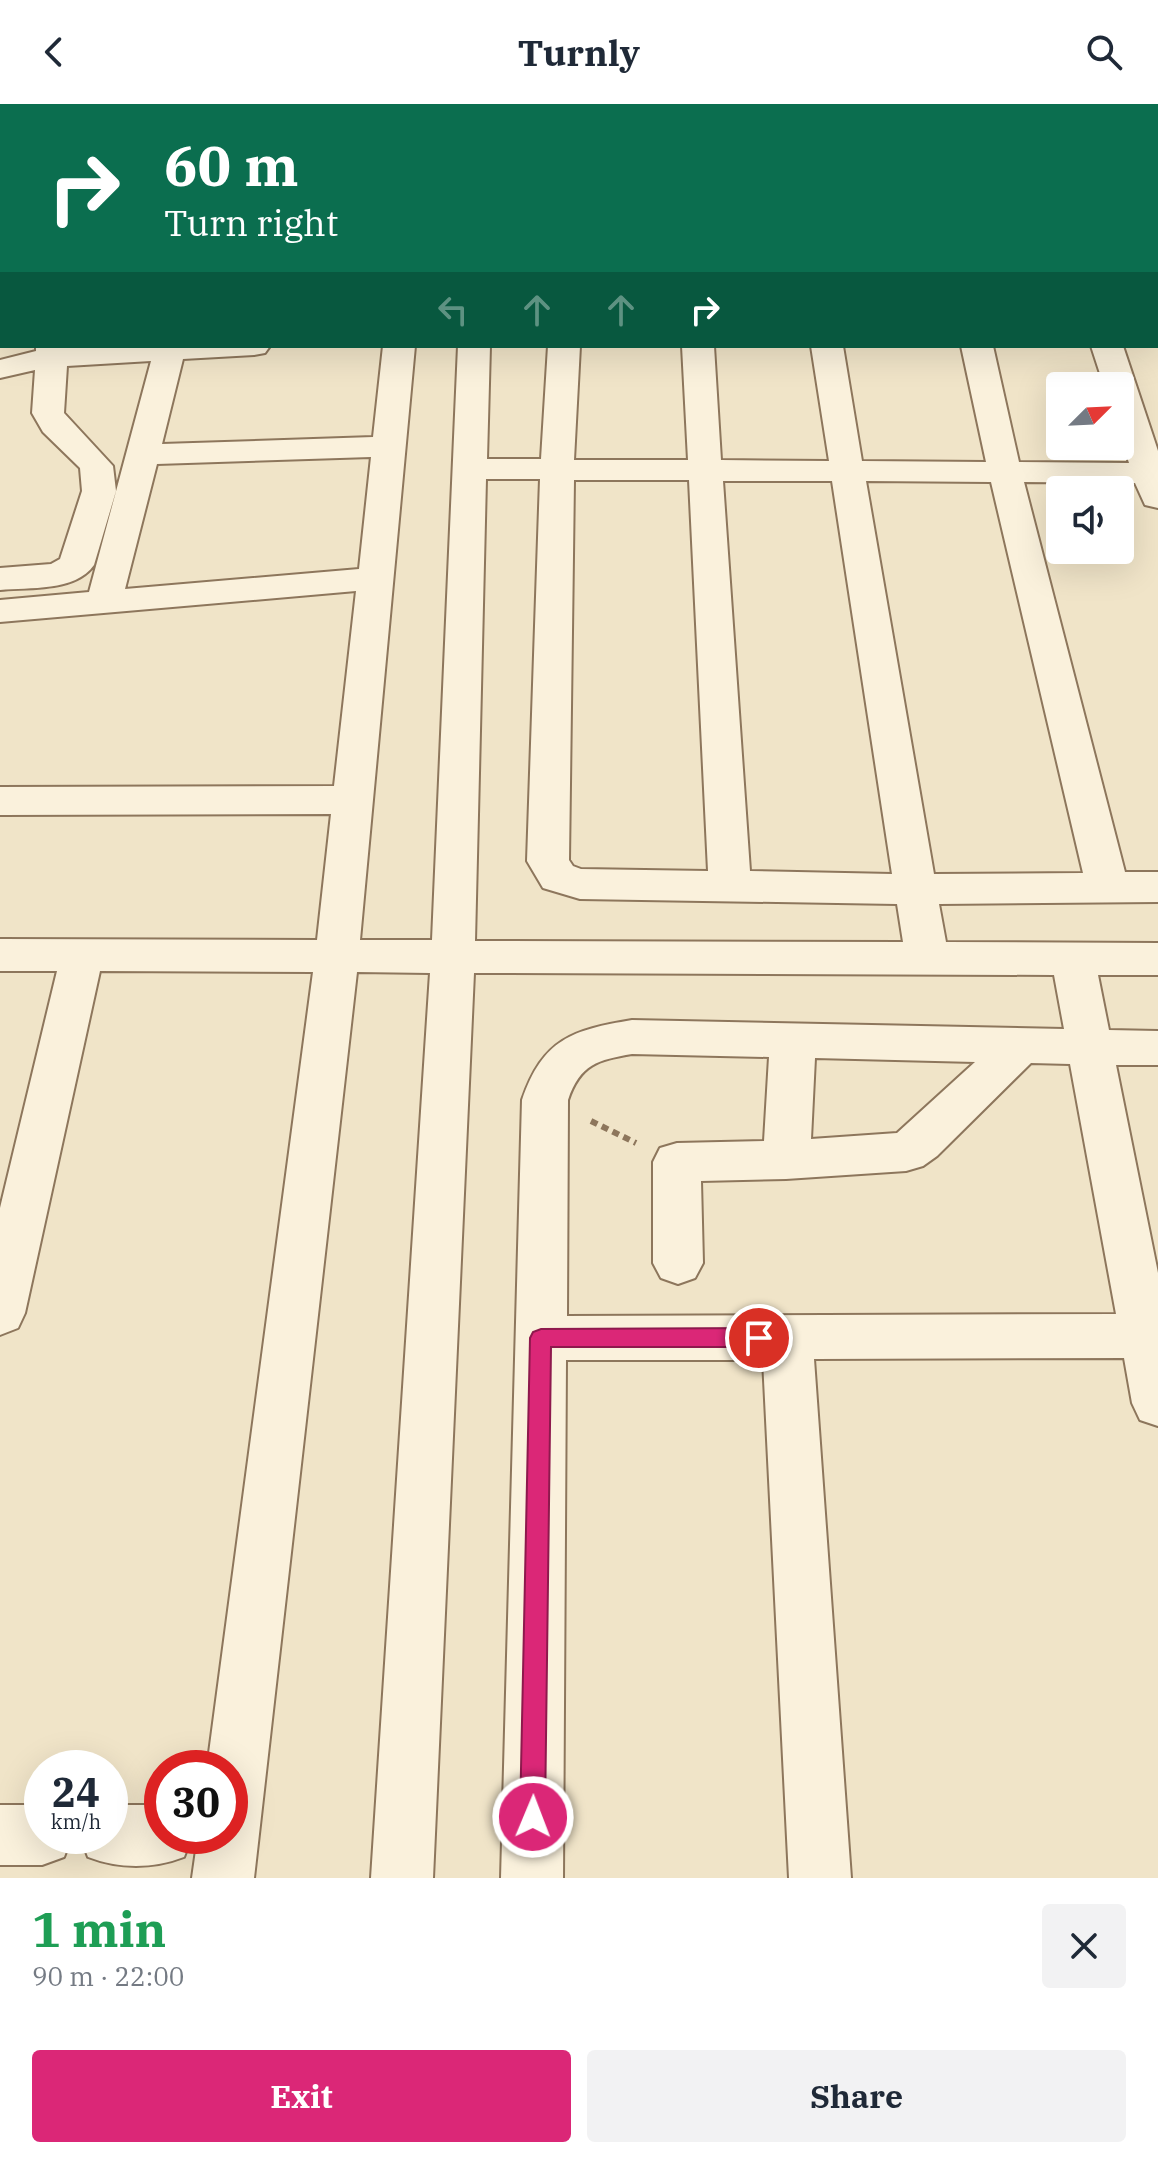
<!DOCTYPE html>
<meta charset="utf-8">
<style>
body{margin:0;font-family:"IBM Plex Serif",serif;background:#f2f2f3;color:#1f2937;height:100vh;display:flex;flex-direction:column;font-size:30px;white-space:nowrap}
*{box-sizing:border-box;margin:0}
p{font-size:26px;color:#747a83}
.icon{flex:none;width:44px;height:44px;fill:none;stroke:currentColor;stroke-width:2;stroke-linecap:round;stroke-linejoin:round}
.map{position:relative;height:1774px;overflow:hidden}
.sheet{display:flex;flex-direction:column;background:#fff;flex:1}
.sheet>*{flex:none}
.banner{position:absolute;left:0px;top:0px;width:1158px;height:244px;box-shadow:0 8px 32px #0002;background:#0b6e4f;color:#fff;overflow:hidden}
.needle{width:52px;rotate:66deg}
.fabs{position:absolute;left:1046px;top:268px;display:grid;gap:16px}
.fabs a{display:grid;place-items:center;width:88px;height:88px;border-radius:8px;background:#fff;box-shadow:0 8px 32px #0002;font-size:40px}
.speed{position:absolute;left:24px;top:1646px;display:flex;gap:16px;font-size:40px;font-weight:700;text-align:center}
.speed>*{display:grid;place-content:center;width:104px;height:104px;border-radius:50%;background:#fff;box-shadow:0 8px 32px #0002;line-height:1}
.speed small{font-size:20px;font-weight:400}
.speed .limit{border:12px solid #d22;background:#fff;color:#111}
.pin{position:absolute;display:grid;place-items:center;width:68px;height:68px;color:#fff;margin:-34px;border:4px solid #fff;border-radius:50%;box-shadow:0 2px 8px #0007}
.me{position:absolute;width:88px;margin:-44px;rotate:1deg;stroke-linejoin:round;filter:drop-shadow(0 0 6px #0008)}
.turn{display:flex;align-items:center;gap:28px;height:168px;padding:0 32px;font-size:36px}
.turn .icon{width:104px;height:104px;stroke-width:2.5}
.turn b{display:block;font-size:56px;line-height:68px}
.lanes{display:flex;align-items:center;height:76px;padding:0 32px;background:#0003;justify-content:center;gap:40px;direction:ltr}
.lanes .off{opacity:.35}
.round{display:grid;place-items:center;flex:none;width:84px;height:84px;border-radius:8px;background:#f2f2f3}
.headline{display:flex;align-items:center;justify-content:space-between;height:136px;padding:0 32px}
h1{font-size:48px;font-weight:700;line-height:60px;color:#1e9e55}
.action{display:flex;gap:16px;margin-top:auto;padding:16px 32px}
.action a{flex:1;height:92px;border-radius:8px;background:#db2777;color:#fff;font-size:32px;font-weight:700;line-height:92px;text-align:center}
.action a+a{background:#f2f2f3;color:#1f2937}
header{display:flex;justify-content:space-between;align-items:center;height:104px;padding:0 32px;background:#fff;font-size:36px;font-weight:700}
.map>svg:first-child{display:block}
</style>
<header><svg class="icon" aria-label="back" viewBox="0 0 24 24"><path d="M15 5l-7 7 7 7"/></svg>Turnly<svg class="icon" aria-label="search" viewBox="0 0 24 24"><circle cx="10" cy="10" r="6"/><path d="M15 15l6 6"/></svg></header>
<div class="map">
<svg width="1158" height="1774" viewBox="0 0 1158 1774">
<rect width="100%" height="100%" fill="#f0e4c8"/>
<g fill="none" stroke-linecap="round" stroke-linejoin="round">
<path fill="#6f938a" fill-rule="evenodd" d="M 1158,84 L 1158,90 L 1156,91 L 1156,85 Z
M 0,180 L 2,180 L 2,186 L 0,186 Z"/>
<defs>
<path id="minor" d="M 0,0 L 22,0 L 2,2 L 2,9 Z
M 466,0 L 492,0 L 492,2 L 466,2 Z
M 707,0 L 733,0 L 733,2 L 707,2 Z
M 866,0 L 892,0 L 892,2 L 866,2 Z
M 995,0 L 1021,0 L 1022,2 L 996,2 Z
M 1156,35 L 1158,35 L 1158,51 L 1156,51 Z
M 1156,103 L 1158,103 L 1158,121 L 1156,121 Z
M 0,212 L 2,212 L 2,230 L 0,230 Z
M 36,242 L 270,242 L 265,249 L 254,251 L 183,255 L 162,340 L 373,333 L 383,242 L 415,242 L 360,836 L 432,836 L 458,242 L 490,242 L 487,355 L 541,355 L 548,242 L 580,242 L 574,356 L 688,356 L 682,242 L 714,242 L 721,356 L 829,357 L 811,242 L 843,242 L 862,357 L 986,358 L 961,242 L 993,242 L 1019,358 L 1129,359 L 1120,331 L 1120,282 L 1104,282 L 1091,242 L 1123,242 L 1158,347 L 1158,404 L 1145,401 L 1135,379 L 1024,378 L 1125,768 L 1158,768 L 1158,798 L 939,800 L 946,838 L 1158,839 L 1158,871 L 1098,871 L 1109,926 L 1158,927 L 1158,961 L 1116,961 L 1158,1169 L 1158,1322 L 1140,1316 L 1132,1299 L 1124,1254 L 814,1255 L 851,1774 L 789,1774 L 763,1256 L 566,1256 L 563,1774 L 501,1774 L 522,996 C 543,935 572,926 632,916 L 1064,925 L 1054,871 L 474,869 L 433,1774 L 371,1774 L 430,869 L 357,868 L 254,1774 L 192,1774 L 198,1732 L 230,1732 L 230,1664 L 207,1664 L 313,868 L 100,867 L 25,1209 L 18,1224 L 0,1231 L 0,1104 L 57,867 L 0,867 L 0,835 L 317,836 L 331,710 L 0,711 L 0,683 L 334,682 L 356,487 L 0,518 L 0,496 L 89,488 L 151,257 L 67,262 L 64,309 L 113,362 L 116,387 L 94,461 C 75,488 29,483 0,486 L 0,464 L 51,460 L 60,455 L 82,387 L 80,364 L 43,328 L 32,309 L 35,266 L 0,274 L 0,256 L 36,247 ZM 371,353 L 359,465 L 125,485 L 157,360 ZM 486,375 L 540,375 L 527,757 L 543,784 L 580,795 L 897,800 L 903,838 L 475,837 ZM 574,376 L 689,376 L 708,767 L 581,765 L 573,762 L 569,756 ZM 723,377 L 832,377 L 892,770 L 750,767 ZM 866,377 L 991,378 L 1083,769 L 934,770 ZM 632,950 L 769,953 L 764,1037 L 677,1039 L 660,1044 L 653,1058 L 653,1159 L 661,1174 L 678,1180 L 695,1174 L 703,1159 L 701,1077 L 786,1075 L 906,1067 L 923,1062 L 937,1052 L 1031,959 L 1070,960 L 1116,1210 L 567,1212 L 568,996 C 580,960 598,956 632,950 ZM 815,954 L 975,958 L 897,1029 L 811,1035 Z
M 0,1701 L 42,1701 L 42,1732 L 72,1732 L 64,1753 L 42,1761 L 0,1761 Z
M 110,1701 L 162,1701 L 162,1732 L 192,1732 L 184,1753 C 153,1765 119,1765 88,1753 L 80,1732 L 110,1732 Z"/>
</defs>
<use href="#minor" stroke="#8d765c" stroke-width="4"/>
<path stroke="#8d765c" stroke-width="6" stroke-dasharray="7 5" stroke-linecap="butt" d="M 591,1017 L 636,1039"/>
<use href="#minor" fill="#faf1dc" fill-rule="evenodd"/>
</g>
<path fill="#db2777" stroke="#8e194d" stroke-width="2" d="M 759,1224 L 767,1227 L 770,1234 L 767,1240 L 759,1243 L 551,1243 L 545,1713 L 542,1722 L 533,1726 L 524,1722 L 520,1713 L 530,1234 L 533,1228 L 541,1225 Z"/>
</svg>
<div class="fabs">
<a><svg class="needle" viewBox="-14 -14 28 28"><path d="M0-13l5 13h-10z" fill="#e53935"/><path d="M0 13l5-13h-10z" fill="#747a83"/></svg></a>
<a><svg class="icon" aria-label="sound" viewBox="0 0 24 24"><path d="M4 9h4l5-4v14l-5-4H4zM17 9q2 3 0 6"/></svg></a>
</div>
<div class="speed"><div>24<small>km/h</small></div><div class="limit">30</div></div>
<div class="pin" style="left:759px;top:1234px;background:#d93025"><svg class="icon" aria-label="arrive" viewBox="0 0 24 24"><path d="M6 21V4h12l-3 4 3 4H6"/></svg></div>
<svg class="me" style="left:533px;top:1713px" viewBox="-20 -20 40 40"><circle r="17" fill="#db2777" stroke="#fff" stroke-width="3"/><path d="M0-11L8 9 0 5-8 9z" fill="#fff"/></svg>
<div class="banner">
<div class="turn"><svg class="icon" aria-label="right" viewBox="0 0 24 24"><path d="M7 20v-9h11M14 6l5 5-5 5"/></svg><div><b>60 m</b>Turn right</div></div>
<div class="lanes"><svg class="icon off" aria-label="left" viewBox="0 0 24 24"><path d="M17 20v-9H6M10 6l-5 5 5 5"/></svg><svg class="icon off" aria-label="ahead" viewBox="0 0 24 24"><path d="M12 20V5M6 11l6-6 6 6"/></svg><svg class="icon off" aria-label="ahead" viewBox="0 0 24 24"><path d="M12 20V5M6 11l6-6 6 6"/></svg><svg class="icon" aria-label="right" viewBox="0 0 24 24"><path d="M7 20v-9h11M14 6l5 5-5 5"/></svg></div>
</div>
</div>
<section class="sheet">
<div class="headline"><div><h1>1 min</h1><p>90 m · 22:00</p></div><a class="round"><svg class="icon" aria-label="close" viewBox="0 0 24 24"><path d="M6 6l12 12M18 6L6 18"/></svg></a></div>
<div class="action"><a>Exit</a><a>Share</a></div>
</section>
